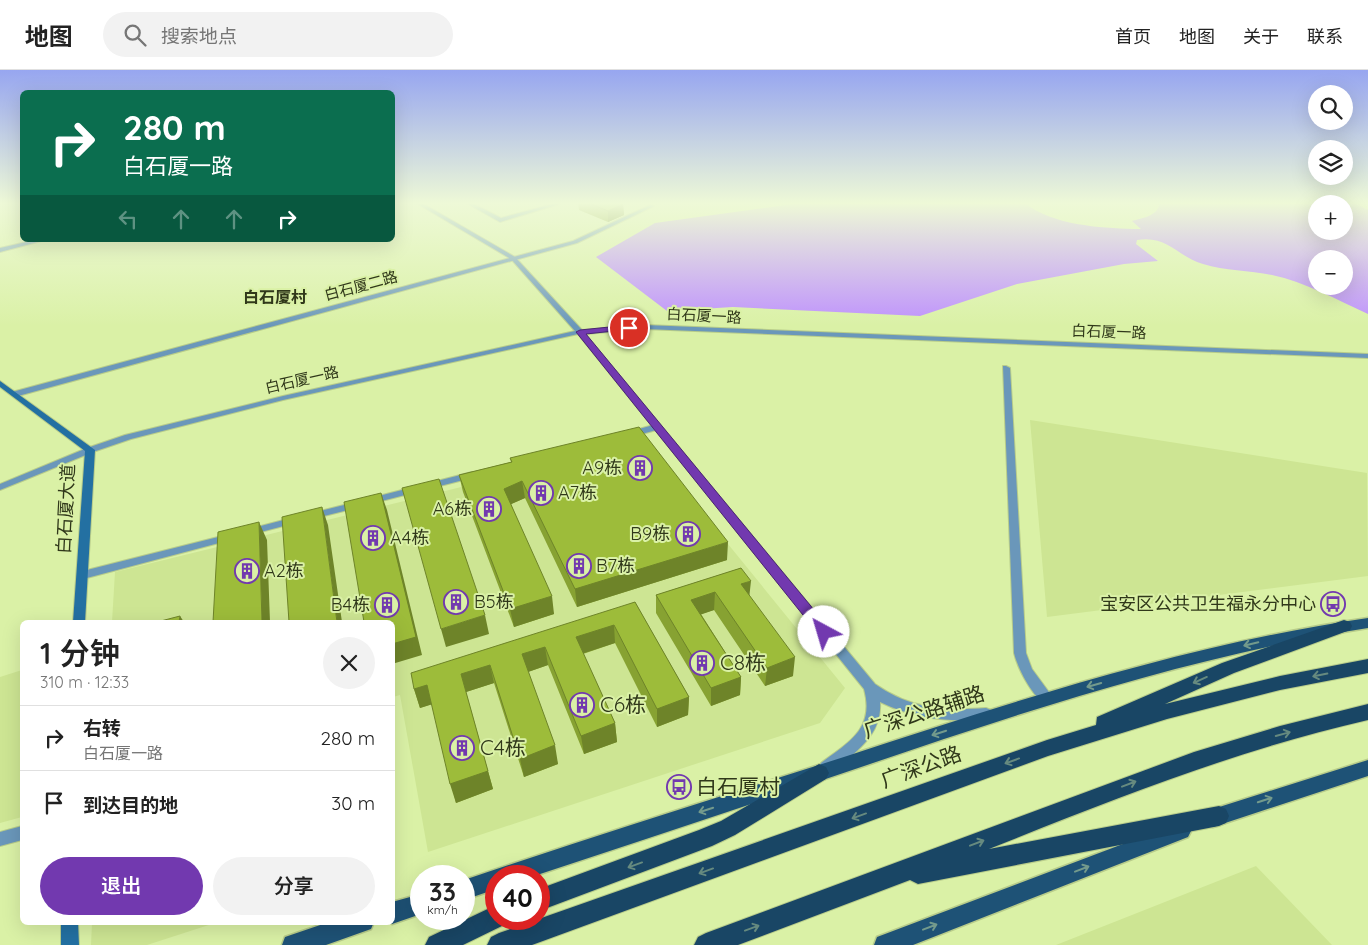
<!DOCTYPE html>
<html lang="zh">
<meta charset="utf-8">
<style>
body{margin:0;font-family:Quicksand,"Noto Sans SC",sans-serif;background:#f2f2f2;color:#222;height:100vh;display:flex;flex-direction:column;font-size:19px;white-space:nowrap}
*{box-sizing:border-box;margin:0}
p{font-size:16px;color:#767676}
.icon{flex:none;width:28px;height:28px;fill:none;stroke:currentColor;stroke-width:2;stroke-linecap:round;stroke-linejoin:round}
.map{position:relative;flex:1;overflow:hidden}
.side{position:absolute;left:20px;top:550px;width:375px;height:305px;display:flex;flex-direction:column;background:#fff;border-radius:8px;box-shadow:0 5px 20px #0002}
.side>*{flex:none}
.hud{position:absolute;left:20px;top:20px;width:375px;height:152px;border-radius:8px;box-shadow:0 5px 20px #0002;background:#0b6e4f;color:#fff;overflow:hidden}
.fabs{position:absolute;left:1308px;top:15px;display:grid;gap:10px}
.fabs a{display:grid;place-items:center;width:45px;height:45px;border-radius:50%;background:#fff;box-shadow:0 5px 20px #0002;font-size:25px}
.speed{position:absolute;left:410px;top:795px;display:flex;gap:10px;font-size:25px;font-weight:700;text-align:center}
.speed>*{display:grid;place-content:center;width:65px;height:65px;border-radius:50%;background:#fff;box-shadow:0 5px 20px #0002;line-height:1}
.speed small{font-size:12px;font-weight:400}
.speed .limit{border:8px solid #d22;background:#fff;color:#111}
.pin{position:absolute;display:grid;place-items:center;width:42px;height:42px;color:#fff;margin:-21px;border:2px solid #fff;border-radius:50%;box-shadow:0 1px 5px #0007}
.me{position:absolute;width:55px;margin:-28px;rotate:321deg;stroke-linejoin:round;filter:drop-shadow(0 0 4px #0008)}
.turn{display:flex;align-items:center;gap:18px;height:105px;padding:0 20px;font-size:22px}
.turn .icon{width:65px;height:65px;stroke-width:2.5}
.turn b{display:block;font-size:35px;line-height:42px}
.lanes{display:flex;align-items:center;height:48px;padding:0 20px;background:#0003;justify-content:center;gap:25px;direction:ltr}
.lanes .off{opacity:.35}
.round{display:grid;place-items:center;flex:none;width:52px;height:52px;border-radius:26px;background:#f2f2f2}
.overview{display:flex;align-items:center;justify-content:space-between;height:85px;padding:0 20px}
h1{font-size:30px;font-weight:600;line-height:38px}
.primary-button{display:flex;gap:10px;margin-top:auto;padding:10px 20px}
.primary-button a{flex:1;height:58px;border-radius:30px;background:#7239af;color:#fff;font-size:20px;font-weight:600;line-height:58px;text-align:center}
.primary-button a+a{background:#f2f2f2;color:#222}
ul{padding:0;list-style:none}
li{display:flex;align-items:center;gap:15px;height:65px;padding:0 20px;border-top:1px solid #e0e0e0}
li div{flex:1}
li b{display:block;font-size:19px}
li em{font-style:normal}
header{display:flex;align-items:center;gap:30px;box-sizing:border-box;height:70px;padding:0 25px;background:#fff;border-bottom:1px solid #e0e0e0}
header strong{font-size:24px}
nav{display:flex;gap:28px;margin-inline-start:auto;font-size:18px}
.search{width:350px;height:45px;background:#f2f2f2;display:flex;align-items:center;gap:12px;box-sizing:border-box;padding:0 18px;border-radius:28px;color:#767676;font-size:19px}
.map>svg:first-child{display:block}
</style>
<header>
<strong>地图</strong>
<div class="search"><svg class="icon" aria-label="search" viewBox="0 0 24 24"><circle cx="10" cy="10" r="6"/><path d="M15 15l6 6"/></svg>搜索地点</div>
<nav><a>首页</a><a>地图</a><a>关于</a><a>联系</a></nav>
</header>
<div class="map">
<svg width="1368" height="875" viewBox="0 0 1368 875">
<rect width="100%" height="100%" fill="#daf1a6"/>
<path fill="#cde593" d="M 1030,350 L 1367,403 L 1368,506 L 1047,547 Z
M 645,372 L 845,618 L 820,653 L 428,782 L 400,625 L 393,627 L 392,552 L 112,552 L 115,502 Z
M 22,600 L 22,747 L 0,753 L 0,607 Z
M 1256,796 L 1332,875 L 1056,875 Z
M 92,853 L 92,852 L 215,853 L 147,875 L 91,875 Z"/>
<path fill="#be91fd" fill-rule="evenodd" d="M 801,133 L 1025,133 C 1052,155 1100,158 1133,159 L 1141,159 L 1132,151 C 1142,148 1159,146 1159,133 L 1355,133 L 1368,140 L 1368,244 C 1337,230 1305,212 1272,205 C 1249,200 1225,201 1203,194 C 1176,186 1168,165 1137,170 L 1136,174 L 1158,191 L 1124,194 L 1017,214 L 920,246 L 733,237 L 667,241 L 596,187 L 655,153 ZM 1316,134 L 1344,134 L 1344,161 L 1316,161 ZM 1316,189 L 1344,189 L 1344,216 L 1316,216 Z"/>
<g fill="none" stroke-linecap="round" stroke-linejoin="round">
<defs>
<path id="minor" d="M 466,133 L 472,133 L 501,148 L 556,133 L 563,133 L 500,152 Z
M 650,135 L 654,136 L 577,173 L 18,326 L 15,326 L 11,324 L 12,322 L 573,171 Z
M 35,170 L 45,170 L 0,182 L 0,178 Z
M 1003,296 L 1006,296 L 1010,298 L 1026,583 L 1032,599 L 1054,629 L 1052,633 C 1036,638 1017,596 1014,583 Z
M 657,354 L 661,357 L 660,359 L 631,367 L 627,364 L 628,362 Z
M 472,402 L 477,405 L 475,407 L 370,434 L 365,431 L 367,429 Z
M 356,432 L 360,433 L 361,435 L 360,437 L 312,449 L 307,446 L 308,444 Z
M 295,447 L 299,448 L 300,450 L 299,452 L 249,465 L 244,462 L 245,460 Z
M 230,464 L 235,467 L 234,469 L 83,509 L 79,508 L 77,505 L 79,502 L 83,501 Z
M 22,756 L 22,770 L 0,776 L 0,762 Z"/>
<path id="tertiary" d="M 416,133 L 422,133 L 515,187 L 582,260 L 645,255 L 1368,284 L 1368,288 L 645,259 L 585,264 L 875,614 C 911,639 943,641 986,638 L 991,640 L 993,644 L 991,648 L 986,650 C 948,652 914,649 880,632 C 882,658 865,675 846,690 C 839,695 834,701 826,703 L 821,701 L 819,697 L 821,693 C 849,672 875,659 864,619 L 578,264 L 283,330 L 131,369 L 93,382 L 0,420 L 0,414 L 87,378 L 125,365 L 283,326 L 575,261 L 511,189 Z"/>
<path id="secondary" d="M 0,311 L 95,380 L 85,552 L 73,552 L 85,381 L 0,317 Z
M 61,852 L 78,852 L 79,875 L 61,875 Z"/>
<path id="primary" d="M 1368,548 L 1368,558 C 1197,585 1034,638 870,694 C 758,732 646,769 534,806 L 496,806 L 496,819 L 464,830 L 464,810 C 590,767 719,727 847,686 C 1018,630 1189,574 1368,548 Z
M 1368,690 L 1368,706 L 1213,757 L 1206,754 L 1203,748 L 1206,742 L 1213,739 Z
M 1181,752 L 1188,755 L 1191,761 L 1188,767 L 913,875 L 874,875 L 877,867 L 885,864 Z
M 421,824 L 421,844 L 392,854 L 390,852 L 392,852 L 392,832 Z
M 329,852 L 374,852 L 371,859 L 326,875 L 282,875 L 285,867 Z"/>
<path id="trunk" d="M 1344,550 L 1350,552 L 1352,556 L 1350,560 L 1234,603 L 1165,634 L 1280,606 L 1368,589 L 1368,603 L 1280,620 L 1167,649 L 1048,686 L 532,875 L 487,875 L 491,867 L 499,863 L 1047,670 L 1096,655 L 1097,647 L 1222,593 Z
M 1368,634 L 1368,650 C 1237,680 1114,729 989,779 L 1219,736 L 1226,739 L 1229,746 L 1226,753 L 1219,756 L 918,814 L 910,810 L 738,875 L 694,875 L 698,867 L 706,863 L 1194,682 L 1280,656 Z
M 819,694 L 826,697 L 829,703 L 826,709 L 735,765 L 712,776 L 539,841 L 539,819 L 699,760 L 721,751 Z
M 496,835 L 496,849 L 507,849 L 504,855 L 463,875 L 425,875 L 429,867 Z"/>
</defs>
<use href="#minor" stroke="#b8cc8a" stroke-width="2"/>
<use href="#tertiary" stroke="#b8cc8a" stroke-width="2"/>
<use href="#secondary" stroke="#b8cc8a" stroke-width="2"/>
<use href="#primary" stroke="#b8cc8a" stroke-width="3"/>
<use href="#trunk" stroke="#b8cc8a" stroke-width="2"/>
<use href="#minor" fill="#6a97ba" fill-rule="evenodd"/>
<use href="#tertiary" fill="#6a97ba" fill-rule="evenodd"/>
<use href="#secondary" fill="#2370a2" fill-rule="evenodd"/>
<use href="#primary" fill="#1e5276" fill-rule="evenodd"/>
<use href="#trunk" fill="#194665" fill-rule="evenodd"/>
</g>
<path fill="#87a232" d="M 578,133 L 621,133 L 623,134 L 624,145 L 608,152 L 579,140 Z
M 510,388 L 727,490 L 577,537 L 525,428 L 511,434 L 554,544 L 514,557 L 463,422 L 459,405 L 511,392 Z
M 741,498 L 749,525 L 793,606 L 765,616 L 714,540 L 701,544 L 741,607 L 740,625 L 711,636 L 656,543 L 656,525 Z
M 635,532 L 689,627 L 688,645 L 657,657 L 615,573 L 583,584 L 615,653 L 617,672 L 584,684 L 548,595 L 528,602 L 558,694 L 524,707 L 494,613 L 466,622 L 493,719 L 456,733 L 432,634 L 420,638 L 414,619 Z"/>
<path fill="#6e8429" d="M 623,134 L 624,145 L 608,152 L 608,141 Z
M 522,411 L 525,428 L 507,436 L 504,419 Z
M 381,423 L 387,440 L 422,585 L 392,594 L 392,574 Z
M 322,437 L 328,455 L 342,552 L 337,552 Z
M 259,452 L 267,470 L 270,552 L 262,552 Z
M 728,472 L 727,490 L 577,537 L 575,519 Z
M 751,511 L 749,529 L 741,514 Z
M 715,522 L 714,540 L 691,548 L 691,530 Z
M 552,526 L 554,544 L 514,557 L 510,539 Z
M 485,545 L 489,564 L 446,577 L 441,559 Z
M 180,546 L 184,552 L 179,552 Z
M 614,555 L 615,573 L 578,585 L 576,567 Z
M 545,577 L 548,595 L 525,603 L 522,584 Z
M 795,587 L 793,606 L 765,616 L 767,598 Z
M 490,595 L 494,613 L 466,622 L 461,604 Z
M 741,607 L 740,625 L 711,636 L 711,618 Z
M 427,615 L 433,634 L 420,638 L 414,619 Z
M 689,627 L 688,645 L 657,657 L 657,639 Z
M 615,653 L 617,672 L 584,684 L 581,666 Z
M 555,675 L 558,694 L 524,707 L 520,689 Z
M 488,701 L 493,719 L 456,733 L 450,714 Z"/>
<path fill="#9dbc3a" stroke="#6e8429" d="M 589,133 L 621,133 L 623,134 L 608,141 Z
M 639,357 L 728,472 L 575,519 L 522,411 L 504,419 L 552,526 L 510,539 L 459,405 L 512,392 L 510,388 Z
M 439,409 L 485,545 L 441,559 L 402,418 Z
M 381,423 L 416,567 L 392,574 L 392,552 L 364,552 L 344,432 Z
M 322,437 L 337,552 L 289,552 L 282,447 Z
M 259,452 L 262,552 L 213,552 L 218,462 Z
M 741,498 L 751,511 L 741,514 L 795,587 L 767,598 L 715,522 L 691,530 L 741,607 L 711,618 L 656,525 Z
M 635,532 L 689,627 L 657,639 L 614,555 L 576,567 L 615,653 L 581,666 L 545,577 L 522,584 L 555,675 L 520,689 L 490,595 L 461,604 L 488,701 L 450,714 L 427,615 L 414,619 L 411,603 Z
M 180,546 L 179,552 L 157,552 Z"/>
<defs><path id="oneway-shaft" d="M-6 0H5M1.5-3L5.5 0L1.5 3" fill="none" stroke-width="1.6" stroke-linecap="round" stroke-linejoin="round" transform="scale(1.25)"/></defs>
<g stroke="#739a8c">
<use href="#oneway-shaft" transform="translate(1251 574) rotate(167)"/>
<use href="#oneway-shaft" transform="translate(1094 615) rotate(164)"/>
<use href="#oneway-shaft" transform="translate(939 663) rotate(162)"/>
<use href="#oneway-shaft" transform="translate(1265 730) rotate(-18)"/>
<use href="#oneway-shaft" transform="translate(706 740) rotate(162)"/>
<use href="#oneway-shaft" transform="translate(1082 799) rotate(-21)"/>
<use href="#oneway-shaft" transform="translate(930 857) rotate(-21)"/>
</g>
<g stroke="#668a7f">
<use href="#oneway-shaft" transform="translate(1320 605) rotate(169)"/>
<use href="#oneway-shaft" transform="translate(1200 610) rotate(156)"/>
<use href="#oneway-shaft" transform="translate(1283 664) rotate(-15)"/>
<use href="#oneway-shaft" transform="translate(1012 691) rotate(160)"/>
<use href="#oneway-shaft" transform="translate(1129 714) rotate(-21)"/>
<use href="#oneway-shaft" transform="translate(859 746) rotate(160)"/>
<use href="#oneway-shaft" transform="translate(977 773) rotate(-21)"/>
<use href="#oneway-shaft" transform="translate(635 795) rotate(160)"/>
<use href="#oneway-shaft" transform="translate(706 801) rotate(160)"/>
<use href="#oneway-shaft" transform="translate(752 858) rotate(-20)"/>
</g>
<linearGradient id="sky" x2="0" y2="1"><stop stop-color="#97a6f0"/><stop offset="0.52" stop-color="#eef9d7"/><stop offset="1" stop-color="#eef9d7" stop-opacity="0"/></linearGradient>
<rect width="1368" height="256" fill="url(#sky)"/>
<path fill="#7239af" stroke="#4a2572" d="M 629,255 L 633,258 L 632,259 L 586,264 L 829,558 L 831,562 L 829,565 L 819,565 L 576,262 L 580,260 Z"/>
<defs>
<symbol id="building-ring" viewBox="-11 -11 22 22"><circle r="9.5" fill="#daf1a6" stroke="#7239af" stroke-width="1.5"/><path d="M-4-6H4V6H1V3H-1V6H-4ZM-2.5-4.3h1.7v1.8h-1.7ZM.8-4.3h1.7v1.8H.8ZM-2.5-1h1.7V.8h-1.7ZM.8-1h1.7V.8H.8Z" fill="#7239af"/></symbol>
<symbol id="bus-ring" viewBox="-11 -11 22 22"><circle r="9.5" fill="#daf1a6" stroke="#7239af" stroke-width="1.5"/><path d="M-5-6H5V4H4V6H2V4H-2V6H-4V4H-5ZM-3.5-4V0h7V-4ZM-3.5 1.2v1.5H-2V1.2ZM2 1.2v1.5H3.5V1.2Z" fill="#7239af"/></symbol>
</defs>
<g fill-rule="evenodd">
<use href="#building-ring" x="626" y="384" width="28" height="28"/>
<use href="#building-ring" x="527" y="409" width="28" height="28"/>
<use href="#building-ring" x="475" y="425" width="28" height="28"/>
<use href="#building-ring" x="674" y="450" width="28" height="28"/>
<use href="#building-ring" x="359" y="454" width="28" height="28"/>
<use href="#building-ring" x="565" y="482" width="28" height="28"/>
<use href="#building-ring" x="233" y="487" width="28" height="28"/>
<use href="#building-ring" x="442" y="518" width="28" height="28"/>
<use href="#bus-ring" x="1319" y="520" width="28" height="28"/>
<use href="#building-ring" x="373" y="521" width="28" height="28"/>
<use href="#building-ring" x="688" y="579" width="28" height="28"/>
<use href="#building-ring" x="568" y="621" width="28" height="28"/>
<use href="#building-ring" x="448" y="664" width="28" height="28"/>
<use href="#bus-ring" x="665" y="703" width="28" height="28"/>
</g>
<g text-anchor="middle" stroke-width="4" stroke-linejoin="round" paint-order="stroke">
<g font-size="15" fill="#30381a" stroke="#daf1a6">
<text transform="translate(361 216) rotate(-15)" y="5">白石厦二路</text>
<text transform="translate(704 246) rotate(3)" y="5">白石厦一路</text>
<text transform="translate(1109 262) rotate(2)" y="5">白石厦一路</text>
<text transform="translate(302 310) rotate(-13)" y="5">白石厦一路</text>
</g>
<g font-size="16" font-weight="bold" fill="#30381a" stroke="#daf1a6">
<text x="275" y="233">白石厦村</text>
</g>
<g font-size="18" fill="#30381a" stroke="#daf1a6" text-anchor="end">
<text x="622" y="404">A9栋</text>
<text x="558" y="429" text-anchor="start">A7栋</text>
<text x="472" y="445">A6栋</text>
<text x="670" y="470">B9栋</text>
<text x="390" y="474" text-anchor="start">A4栋</text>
<text x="596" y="502" text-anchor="start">B7栋</text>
<text x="264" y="507" text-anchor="start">A2栋</text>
<text x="474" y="538" text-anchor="start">B5栋</text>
<text x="1316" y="540">宝安区公共卫生福永分中心</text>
<text x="370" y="541">B4栋</text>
</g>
<g font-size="18" fill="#30381a" stroke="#daf1a6">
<text transform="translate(66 439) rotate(-87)" y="6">白石厦大道</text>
</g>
<g font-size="21" fill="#30381a" stroke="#daf1a6" text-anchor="start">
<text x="720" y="600">C8栋</text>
<text x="600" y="642">C6栋</text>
<text x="480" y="685">C4栋</text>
<text x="696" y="724">白石厦村</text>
</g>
<g font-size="21" fill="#30381a" stroke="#daf1a6">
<text transform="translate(924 642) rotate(-18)" y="7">广深公路辅路</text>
<text transform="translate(921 697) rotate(-20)" y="7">广深公路</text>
</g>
</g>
</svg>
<div class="fabs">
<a><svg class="icon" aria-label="search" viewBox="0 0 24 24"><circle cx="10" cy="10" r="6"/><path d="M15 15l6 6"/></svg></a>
<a><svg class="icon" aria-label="layers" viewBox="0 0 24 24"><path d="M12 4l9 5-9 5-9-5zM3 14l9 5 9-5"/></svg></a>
<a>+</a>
<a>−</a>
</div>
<div class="speed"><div>33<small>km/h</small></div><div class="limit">40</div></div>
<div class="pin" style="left:629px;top:258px;background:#d93025"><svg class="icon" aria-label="arrive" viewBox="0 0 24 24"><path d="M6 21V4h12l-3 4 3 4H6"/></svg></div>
<svg class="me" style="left:824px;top:562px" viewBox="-20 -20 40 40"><circle r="19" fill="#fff"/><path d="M0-13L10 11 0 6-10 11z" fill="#7239af"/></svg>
<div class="hud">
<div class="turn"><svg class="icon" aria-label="right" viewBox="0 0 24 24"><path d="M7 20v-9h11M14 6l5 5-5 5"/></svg><div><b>280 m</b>白石厦一路</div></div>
<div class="lanes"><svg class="icon off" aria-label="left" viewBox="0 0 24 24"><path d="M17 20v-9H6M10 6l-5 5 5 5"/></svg><svg class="icon off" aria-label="ahead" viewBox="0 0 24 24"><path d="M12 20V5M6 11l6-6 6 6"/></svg><svg class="icon off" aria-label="ahead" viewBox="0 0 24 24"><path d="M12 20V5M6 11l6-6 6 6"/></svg><svg class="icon" aria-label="right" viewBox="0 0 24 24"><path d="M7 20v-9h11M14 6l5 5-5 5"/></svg></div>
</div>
<section class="side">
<div class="overview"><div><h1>1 分钟</h1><p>310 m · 12:33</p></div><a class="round"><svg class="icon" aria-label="close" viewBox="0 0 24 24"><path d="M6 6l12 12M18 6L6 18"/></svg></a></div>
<ul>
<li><svg class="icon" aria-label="right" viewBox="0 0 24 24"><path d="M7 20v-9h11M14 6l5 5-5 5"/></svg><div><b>右转</b><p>白石厦一路</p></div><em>280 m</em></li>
<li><svg class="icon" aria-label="arrive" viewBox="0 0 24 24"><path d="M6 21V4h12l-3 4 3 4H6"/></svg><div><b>到达目的地</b></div><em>30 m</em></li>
</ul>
<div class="primary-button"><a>退出</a><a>分享</a></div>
</section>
</div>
